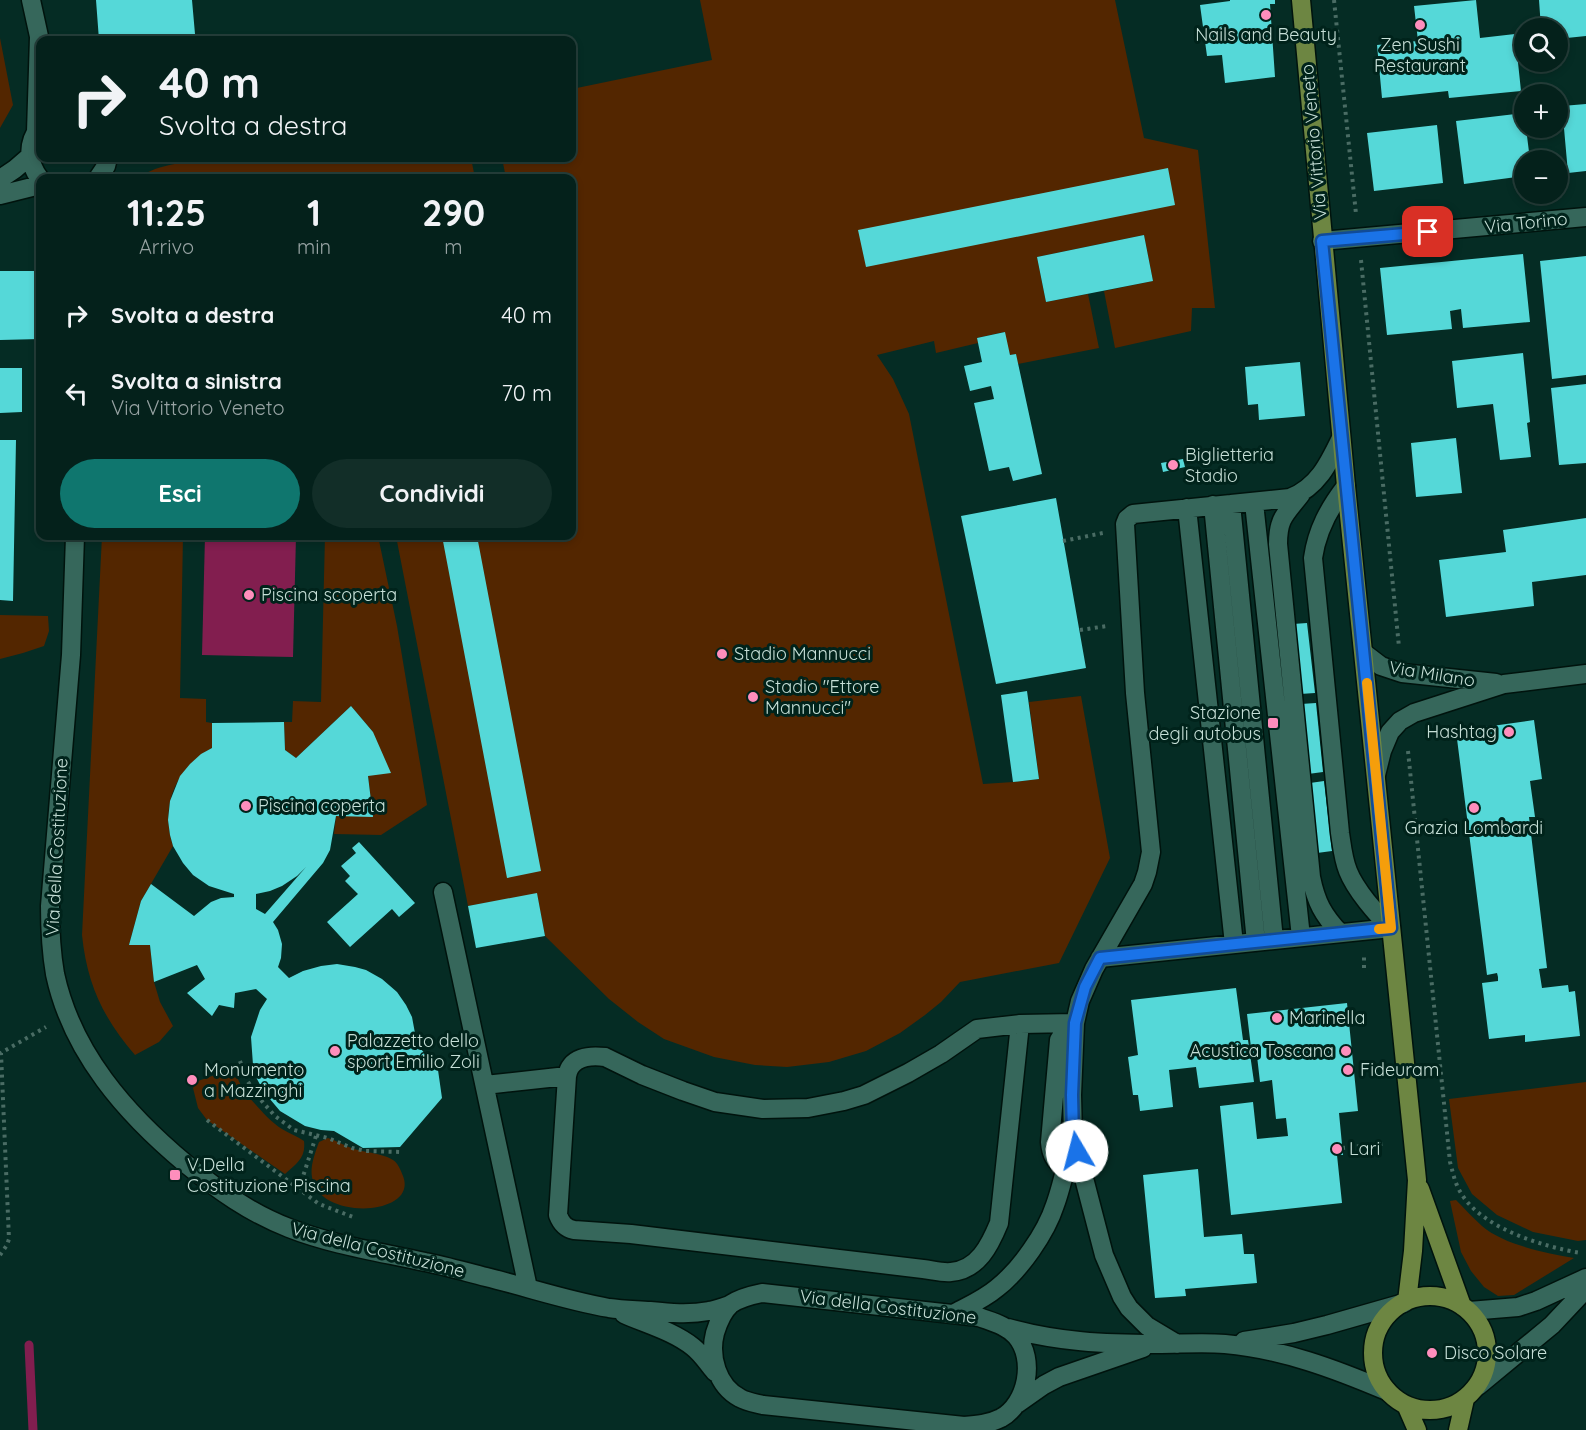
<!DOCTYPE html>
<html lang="it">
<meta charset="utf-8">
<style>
body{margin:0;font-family:Quicksand,sans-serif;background:#122e28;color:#f1f3f6;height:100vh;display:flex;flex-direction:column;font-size:22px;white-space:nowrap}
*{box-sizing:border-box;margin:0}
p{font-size:20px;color:#97a3a3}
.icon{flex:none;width:33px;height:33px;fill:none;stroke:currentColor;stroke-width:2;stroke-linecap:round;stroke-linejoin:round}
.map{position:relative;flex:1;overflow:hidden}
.details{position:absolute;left:36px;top:174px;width:540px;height:366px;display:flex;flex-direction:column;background:#04211b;border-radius:12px;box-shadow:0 3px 9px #0003,0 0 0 2px #253e3a}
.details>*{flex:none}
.hud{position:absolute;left:36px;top:36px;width:540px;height:126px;border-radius:12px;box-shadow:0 3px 9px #0003,0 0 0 2px #253e3a;background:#04211b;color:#f1f3f6;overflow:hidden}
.fabs{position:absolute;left:1514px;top:18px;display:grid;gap:12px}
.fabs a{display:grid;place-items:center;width:54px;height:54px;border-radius:50%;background:#04211b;box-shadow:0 3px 9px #0003,0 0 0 2px #253e3a;font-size:30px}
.pin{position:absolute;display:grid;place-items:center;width:51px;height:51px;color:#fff;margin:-26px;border-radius:12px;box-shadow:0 3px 9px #0006}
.me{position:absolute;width:66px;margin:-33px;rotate:352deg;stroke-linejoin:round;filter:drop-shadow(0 0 4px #0008)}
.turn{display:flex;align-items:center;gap:21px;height:126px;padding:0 24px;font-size:27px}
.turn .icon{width:78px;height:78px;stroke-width:2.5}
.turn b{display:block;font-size:42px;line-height:51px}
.eta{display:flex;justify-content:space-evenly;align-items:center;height:102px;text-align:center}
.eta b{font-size:36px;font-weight:700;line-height:42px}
.action{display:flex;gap:12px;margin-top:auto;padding:12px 24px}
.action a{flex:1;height:69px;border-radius:36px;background:#0f766e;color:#fff;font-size:24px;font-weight:700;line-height:69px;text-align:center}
.action a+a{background:#122e28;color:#f1f3f6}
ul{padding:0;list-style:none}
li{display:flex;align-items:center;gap:18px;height:78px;padding:0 24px}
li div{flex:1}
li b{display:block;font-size:22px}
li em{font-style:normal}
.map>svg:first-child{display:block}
</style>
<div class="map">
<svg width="1586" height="1430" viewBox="0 0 1586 1430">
<rect width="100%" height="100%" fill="#052c24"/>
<path fill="#532600" d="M 700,0 L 1115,0 L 1144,138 L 1198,150 L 1215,308 L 1192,308 L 1191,331 L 1115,348 L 1104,291 L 1153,281 L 1144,235 L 1037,257 L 1046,302 L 1088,294 L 1099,348 L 1018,364 L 1016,354 L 1010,355 L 1004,332 L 977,338 L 978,343 L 936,353 L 934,341 L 877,355 L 893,379 L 909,414 L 983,784 L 1013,782 L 1039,779 L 1029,702 L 1081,696 L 1110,858 L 1059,963 L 960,982 L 941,1002 L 925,1015 L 900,1033 L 866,1051 L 829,1062 L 787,1067 L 755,1065 L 714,1057 L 664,1039 L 638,1022 L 609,999 L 545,936 L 537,894 L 468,906 L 396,536 L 572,536 L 572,178 L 506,178 L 502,158 L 572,158 L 572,89 L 712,60 Z
M 0,38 L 13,105 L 0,128 Z
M 214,158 L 471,158 L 475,178 L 138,178 C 159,163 189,162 214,158 Z
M 102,536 L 183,536 L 180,698 L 206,699 L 206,722 L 212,723 L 212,748 C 175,769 160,805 173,846 L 141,901 L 129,945 L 150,945 L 154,982 L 160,1002 L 173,1026 L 159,1042 L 135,1055 C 103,1018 87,984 82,935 Z
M 325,536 L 378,536 L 397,626 L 427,805 L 381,835 L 334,834 L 336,816 L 373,816 L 368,776 L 373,732 L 351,706 L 296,758 L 285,750 L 284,722 L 292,722 L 293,701 L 321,702 Z
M 0,615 L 48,616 L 49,631 L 44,646 L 23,653 L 0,659 Z
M 226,1071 C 240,1074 239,1086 247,1095 C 258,1107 269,1121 282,1129 C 290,1134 297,1136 304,1141 C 306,1158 297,1163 285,1174 L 207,1120 L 198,1108 L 193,1088 L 198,1081 Z
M 1586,1082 L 1586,1240 L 1578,1241 L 1533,1232 L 1497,1215 L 1472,1194 L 1458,1168 L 1449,1099 Z
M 328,1138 C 337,1141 345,1146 354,1149 C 364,1152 385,1154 393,1160 C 398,1163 401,1171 403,1176 C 419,1217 317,1221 312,1177 C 310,1166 315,1153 319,1142 Z
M 1456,1200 C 1465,1209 1473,1218 1482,1226 C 1504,1245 1546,1253 1574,1258 L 1514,1295 L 1498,1296 L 1484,1287 L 1471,1271 L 1461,1252 L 1450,1201 Z"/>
<path fill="#821e4f" d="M 205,536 L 296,536 L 293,657 L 202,655 Z"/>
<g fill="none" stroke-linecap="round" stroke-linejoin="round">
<path stroke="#821e4f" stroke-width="9" d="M 29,1345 L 33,1430"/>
</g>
<path fill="#55d8d8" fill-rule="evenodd" d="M 96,0 L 192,0 L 195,34 L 124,40 L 99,40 Z
M 1230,0 L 1275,0 L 1275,4 L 1270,4 L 1275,77 L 1225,83 L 1222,55 L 1207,56 L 1200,5 L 1230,1 Z
M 1476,0 L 1480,38 L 1515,34 L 1521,91 L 1449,98 L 1448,91 L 1382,98 L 1377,45 L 1418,41 L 1414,6 Z
M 1539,0 L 1586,0 L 1586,36 L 1557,39 L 1557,28 L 1541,28 Z
M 1586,104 L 1586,171 L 1568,173 L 1562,106 Z
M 1524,113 L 1524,128 L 1526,128 L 1530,160 L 1524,160 L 1524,176 L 1464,184 L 1456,121 Z
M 1437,125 L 1443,183 L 1374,191 L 1367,133 Z
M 1168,168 L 1175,205 L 866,267 L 858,230 Z
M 1144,235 L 1153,281 L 1046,302 L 1037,257 Z
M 1523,254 L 1530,322 L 1463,328 L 1461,309 L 1450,311 L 1452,329 L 1387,335 L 1380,268 Z
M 1586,256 L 1586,375 L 1552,379 L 1540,261 Z
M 0,271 L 40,271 L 40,339 L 0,340 Z
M 1005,332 L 1010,355 L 1016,354 L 1042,474 L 1013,481 L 1009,467 L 989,471 L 974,403 L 994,399 L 991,386 L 970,391 L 964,366 L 982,362 L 977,338 Z
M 1523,353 L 1530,422 L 1527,423 L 1531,457 L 1500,460 L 1493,404 L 1457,408 L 1452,361 Z
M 1300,362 L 1305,416 L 1259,420 L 1258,404 L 1248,405 L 1245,367 Z
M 0,368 L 22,368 L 22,412 L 0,413 Z
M 1586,384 L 1586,463 L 1559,465 L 1551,388 Z
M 1456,438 L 1462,493 L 1416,497 L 1411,443 Z
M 0,440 L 16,440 L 13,601 L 0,600 Z
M 1183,459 L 1185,467 L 1163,472 L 1161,463 Z
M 1056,498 L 1086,668 L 996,684 L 961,516 Z
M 1586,518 L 1586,575 L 1532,582 L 1534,606 L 1446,617 L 1439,560 L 1506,552 L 1503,530 Z
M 442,536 L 477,536 L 541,871 L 507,878 Z
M 1307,623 L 1315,693 L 1300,694 L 1293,624 Z
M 1027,691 L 1039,779 L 1013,782 L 1001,695 Z
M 1316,703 L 1323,772 L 1308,774 L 1301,704 Z
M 351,706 L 373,732 L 391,773 L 368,776 L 373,817 L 336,816 L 330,850 L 323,863 L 273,922 L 278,930 L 282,944 L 281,958 L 278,967 L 289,978 L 303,971 L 321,966 L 337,964 L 355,967 L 366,970 L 382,979 L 397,992 L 406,1005 L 412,1017 L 417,1044 L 438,1070 L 442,1098 L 400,1147 L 363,1148 L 334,1131 L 321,1130 L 305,1126 L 280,1111 L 264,1092 L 257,1079 L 253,1065 L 251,1037 L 260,1010 L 267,999 L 256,989 L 235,993 L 234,1008 L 219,1005 L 212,1016 L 187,993 L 205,979 L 197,965 L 154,982 L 150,945 L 129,945 L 141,901 L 151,884 L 194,916 L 211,902 L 221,898 L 234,897 L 234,894 L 209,886 L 193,875 L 183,863 L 173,846 L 170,835 L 168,820 L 170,801 L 180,776 L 190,764 L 201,754 L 212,748 L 212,723 L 284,722 L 285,750 L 296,758 ZM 306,867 L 265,914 L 256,909 L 256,894 L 270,891 L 282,886 L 297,876 Z
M 1534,720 L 1542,779 L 1530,781 L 1535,817 L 1529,817 L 1547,968 L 1539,969 L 1542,988 L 1568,985 L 1569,992 L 1575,991 L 1580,1036 L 1525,1042 L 1525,1035 L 1489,1039 L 1482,983 L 1498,981 L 1498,977 L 1497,973 L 1487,975 L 1456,731 Z
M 1324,781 L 1332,851 L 1317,853 L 1310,783 Z
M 359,842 L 415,903 L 399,917 L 392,909 L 350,947 L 327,922 L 358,894 L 345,881 L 350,876 L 341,866 L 356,853 L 352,848 Z
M 537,893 L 545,936 L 476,948 L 468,906 Z
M 1236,988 L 1243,1040 L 1248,1040 L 1254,1082 L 1199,1088 L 1196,1067 L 1169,1070 L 1173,1107 L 1140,1111 L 1138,1095 L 1133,1095 L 1128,1057 L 1138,1055 L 1131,1000 Z
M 1347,1003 L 1358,1111 L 1339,1113 L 1343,1155 L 1337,1155 L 1342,1203 L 1231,1215 L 1220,1106 L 1253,1102 L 1257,1139 L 1288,1136 L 1286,1118 L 1276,1119 L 1272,1080 L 1260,1082 L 1257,1056 L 1252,1056 L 1247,1014 Z
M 1198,1169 L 1204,1237 L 1242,1234 L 1244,1254 L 1254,1254 L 1257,1283 L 1185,1289 L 1186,1296 L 1155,1298 L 1143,1175 Z"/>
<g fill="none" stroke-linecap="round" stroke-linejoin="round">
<defs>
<path id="minor" d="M 31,0 L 40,41
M 40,126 C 27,143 27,162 40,179
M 36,132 L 39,37
M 98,178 L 106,166 L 108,158
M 0,179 L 15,169 L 30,156
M 0,195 L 40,185
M 1322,241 L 1586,217
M 1346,486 C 1329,508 1317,530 1313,558 L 1340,833 C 1342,846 1343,859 1348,871 C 1355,889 1376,914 1391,928
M 1301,494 C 1286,514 1278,517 1278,544 L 1311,877 C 1316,902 1323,915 1340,933
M 1254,503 L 1301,937
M 1231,504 L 1274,940
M 1213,505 L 1256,942
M 1187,508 L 1234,944
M 75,536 L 71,655 L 50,906 C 50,929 51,951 55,974 C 72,1053 126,1114 186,1164 C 218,1190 250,1213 289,1228 C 332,1245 380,1252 425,1262 C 446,1266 466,1272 486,1277 C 527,1287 568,1301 609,1308 C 623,1310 637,1310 650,1311 C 669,1313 689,1315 709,1311 C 716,1310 723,1307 730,1305
M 1364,653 L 1381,666 L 1402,673 L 1496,683
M 1376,775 L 1382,751 L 1390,732 L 1400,721 L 1414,713 L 1504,684 L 1586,674
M 443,892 L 528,1288
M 1100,958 L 1391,928
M 1020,1024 L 999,1223 C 990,1245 978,1270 951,1272 C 942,1273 932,1270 923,1269 L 631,1234 L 574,1230 C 565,1228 561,1223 558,1215 L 567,1076 C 570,1057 589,1055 605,1057 L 642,1075 L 683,1091 L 715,1102 L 763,1109 L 808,1108 L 844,1101 L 864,1095 L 908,1073 L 941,1054 L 977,1029 L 1020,1024 L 1075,1023
M 485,1085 L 567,1076
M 1065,1169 C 1055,1161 1051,1155 1050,1142 L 1059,1040 L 1063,1034 L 1075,1023
M 762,1293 L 979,1317 C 992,1322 1006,1325 1016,1336 C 1036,1359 1027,1404 1001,1418 C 989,1424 977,1425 964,1426 L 763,1405 C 755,1403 747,1402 740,1398 C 717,1386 709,1356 715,1333 C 718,1323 723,1311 731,1304 C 740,1298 752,1295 762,1293 Z
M 1469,1311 L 1518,1307 L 1536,1301 L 1586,1278
M 624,1314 C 646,1324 673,1331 693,1347 C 702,1354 708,1364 715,1372
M 953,1314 C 968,1306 984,1299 997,1288 C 1020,1270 1046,1233 1055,1205 C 1063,1183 1067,1160 1073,1138
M 1008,1328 C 1058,1342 1104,1344 1157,1344 C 1180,1344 1203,1342 1225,1344 C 1282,1349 1335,1369 1387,1391
M 1244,1341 L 1294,1333 L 1327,1325 L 1404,1303
M 1177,1344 L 1147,1326 L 1129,1308 L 1122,1297 L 1104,1255 L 1073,1136 L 1072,1095 L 1075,1023 L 1080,1001 L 1094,969 L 1143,884 L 1147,872 L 1151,852 L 1135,693 L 1125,524 L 1127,519 L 1133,514 L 1290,498 C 1318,487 1329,463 1341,438
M 1478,1386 L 1552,1325 L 1586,1289
M 1017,1404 L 1044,1385 L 1059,1377 L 1143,1348"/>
<path id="major" d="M 1301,0 L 1346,486 L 1417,1180 L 1413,1251 L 1407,1301
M 1420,1189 L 1462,1306
M1373 1353a57 57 0 1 1 114 0a57 57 0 1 1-114 0Z
M 1406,1405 L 1417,1430
M 1458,1430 L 1465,1399"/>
</defs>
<use href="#minor" stroke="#00130d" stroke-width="21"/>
<use href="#major" stroke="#00130d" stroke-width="21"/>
<path stroke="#4a6c64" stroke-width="4" stroke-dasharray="3 4.5" stroke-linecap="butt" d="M 1334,0 L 1356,214
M 1361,260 L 1399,647
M 1063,541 L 1103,533
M 1080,630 L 1107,626
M 1408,751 L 1450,1162 C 1453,1173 1455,1184 1461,1193 C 1481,1228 1544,1247 1581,1253
M 1364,968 L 1364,954
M 240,1061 L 246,1079 L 260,1099 L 275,1116 L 294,1130 L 328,1138 L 352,1148 L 366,1151 L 402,1152
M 207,1120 L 319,1204 L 353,1217
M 1342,1148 L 1383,1144
M 299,1189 L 316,1136
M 0,1255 L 7,1245 L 9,1239 L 1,1053 L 46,1027"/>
<use href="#minor" stroke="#36675b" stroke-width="18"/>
<use href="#major" stroke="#6d8642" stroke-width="18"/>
</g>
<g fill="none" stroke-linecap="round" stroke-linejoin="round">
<defs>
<path id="route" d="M 1077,1151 L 1073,1136 L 1072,1095 L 1075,1023 L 1085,987 L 1100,958 L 1391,928 L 1322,241 L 1428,232"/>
</defs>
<use href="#route" stroke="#114b97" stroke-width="15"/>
<use href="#route" stroke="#1a73e8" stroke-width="10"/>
<path stroke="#f59e0b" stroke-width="10" d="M 1367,683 L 1391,928 L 1379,929"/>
</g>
<g fill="#fe8ebc" stroke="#00231b" stroke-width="2">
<circle cx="1266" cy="15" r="6"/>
<circle cx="1420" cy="25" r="6"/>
<circle cx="1173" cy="465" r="6"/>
<circle cx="249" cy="595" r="6"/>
<circle cx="722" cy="654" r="6"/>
<circle cx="753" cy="697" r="6"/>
<rect x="1267" y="717" width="12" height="12" rx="3"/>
<circle cx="1509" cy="732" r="6"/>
<circle cx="246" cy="806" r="6"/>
<circle cx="1474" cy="808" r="6"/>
<circle cx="1277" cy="1018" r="6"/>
<circle cx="335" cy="1051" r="6"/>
<circle cx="1346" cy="1051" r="6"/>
<circle cx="1348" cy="1070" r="6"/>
<circle cx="192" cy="1080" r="6"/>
<circle cx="1337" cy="1149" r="6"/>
<rect x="169" y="1169" width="12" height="12" rx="3"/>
<circle cx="1432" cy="1353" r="6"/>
</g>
<g text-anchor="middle" stroke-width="6" stroke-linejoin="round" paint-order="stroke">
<g font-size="18" fill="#c6dfd7" stroke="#00231b" text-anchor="start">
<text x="1266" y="41" text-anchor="middle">Nails and Beauty</text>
<text x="1420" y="51" text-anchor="middle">Zen Sushi<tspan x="1420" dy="21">Restaurant</tspan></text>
<text x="1185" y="461">Biglietteria<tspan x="1185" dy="21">Stadio</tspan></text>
<text x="261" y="601">Piscina scoperta</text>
<text x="734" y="660">Stadio Mannucci</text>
<text x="765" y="693">Stadio "Ettore<tspan x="765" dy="21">Mannucci"</tspan></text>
<text x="1261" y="719" text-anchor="end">Stazione<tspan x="1261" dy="21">degli autobus</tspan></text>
<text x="1497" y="738" text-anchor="end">Hashtag</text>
<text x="258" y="812">Piscina coperta</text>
<text x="1474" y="834" text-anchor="middle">Grazia Lombardi</text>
<text x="1289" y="1024">Marinella</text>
<text x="347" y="1047">Palazzetto dello<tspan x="347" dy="21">sport Emilio Zoli</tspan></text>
<text x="1334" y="1057" text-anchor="end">Acustica Toscana</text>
<text x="204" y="1076">Monumento<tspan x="204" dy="21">a Mazzinghi</tspan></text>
<text x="1360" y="1076">Fideuram</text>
<text x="1349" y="1155">Lari</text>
<text x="187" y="1171">V.Della<tspan x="187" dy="21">Costituzione Piscina</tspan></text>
<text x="1444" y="1359">Disco Solare</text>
</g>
<g font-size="18" fill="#c6dfd7" stroke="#00231b">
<text transform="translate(1314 142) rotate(-95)" y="6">Via Vittorio Veneto</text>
<text transform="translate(1526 223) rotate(-6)" y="6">Via Torino</text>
<text transform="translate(1432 674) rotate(9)" y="6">Via Milano</text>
<text transform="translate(57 847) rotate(-87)" y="6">Via della Costituzione</text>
<text transform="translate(378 1250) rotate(14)" y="6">Via della Costituzione</text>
<text transform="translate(888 1307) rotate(7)" y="6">Via della Costituzione</text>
</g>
</g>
</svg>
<div class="fabs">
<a><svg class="icon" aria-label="search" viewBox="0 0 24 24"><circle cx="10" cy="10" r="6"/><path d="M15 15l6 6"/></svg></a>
<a>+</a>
<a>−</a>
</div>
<div class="pin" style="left:1428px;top:232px;background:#d93025"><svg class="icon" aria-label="arrive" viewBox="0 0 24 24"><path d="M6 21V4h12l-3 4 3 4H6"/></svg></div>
<svg class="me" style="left:1077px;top:1151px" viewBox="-20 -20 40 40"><circle r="19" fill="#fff"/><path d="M0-13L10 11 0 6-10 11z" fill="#1a73e8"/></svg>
<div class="hud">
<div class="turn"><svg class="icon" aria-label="right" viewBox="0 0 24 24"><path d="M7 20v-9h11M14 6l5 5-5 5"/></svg><div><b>40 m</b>Svolta a destra</div></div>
</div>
<section class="details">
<div class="eta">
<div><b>11:25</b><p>Arrivo</p></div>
<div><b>1</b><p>min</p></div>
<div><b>290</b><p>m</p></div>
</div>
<ul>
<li><svg class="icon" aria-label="right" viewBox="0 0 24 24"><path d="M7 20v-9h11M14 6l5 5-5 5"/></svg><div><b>Svolta a destra</b></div><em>40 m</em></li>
<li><svg class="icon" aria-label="left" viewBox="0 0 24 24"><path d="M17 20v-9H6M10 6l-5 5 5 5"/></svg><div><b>Svolta a sinistra</b><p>Via Vittorio Veneto</p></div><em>70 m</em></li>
</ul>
<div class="action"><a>Esci</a><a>Condividi</a></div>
</section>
</div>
